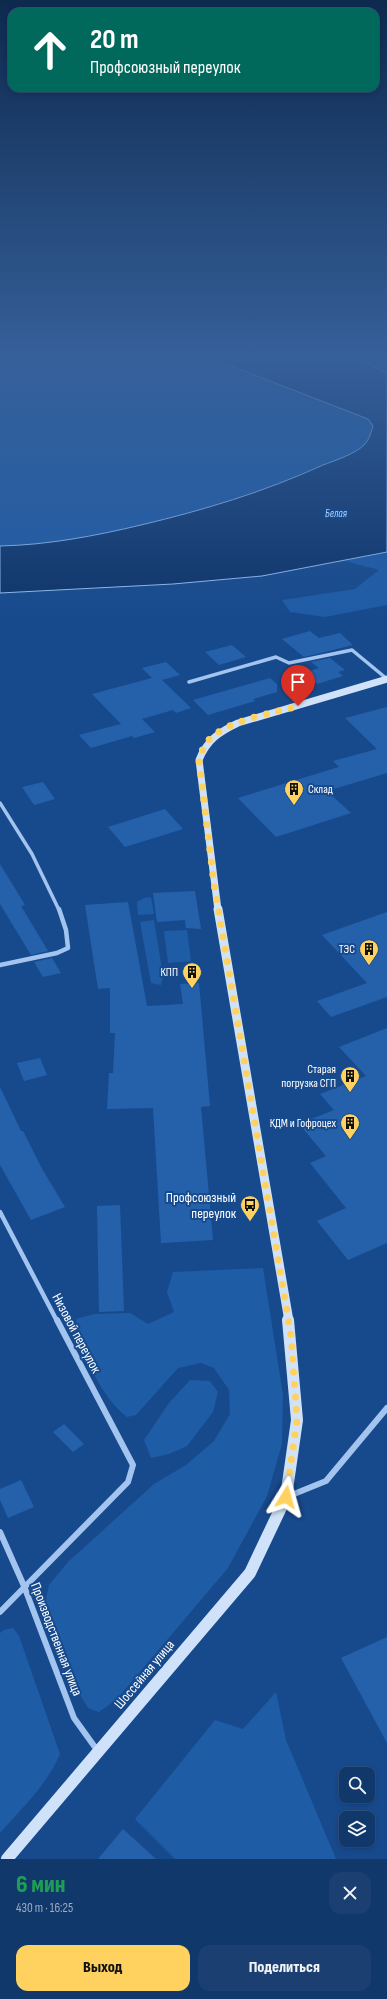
<!DOCTYPE html>
<html lang="ru">
<meta charset="utf-8">
<style>
body{margin:0;font-family:"Sofia Sans Condensed",sans-serif;background:#1a3f70;color:#f1f3f6;height:100vh;display:flex;flex-direction:column;font-size:15px;white-space:nowrap}
*{box-sizing:border-box;margin:0}
p{font-size:13px;color:#9cacc1}
.icon{flex:none;width:22px;height:22px;fill:none;stroke:currentColor;stroke-width:2;stroke-linecap:round;stroke-linejoin:round}
.map{position:relative;height:1859px;overflow:hidden}
.drawer{display:flex;flex-direction:column;background:#11386a;flex:1}
.drawer>*{flex:none}
.top-card{position:absolute;left:8px;top:8px;width:371px;height:84px;border-radius:12px;box-shadow:0 2px 6px #0003,0 0 0 1px #30527e;background:#00695c;color:#fff;overflow:hidden}
.buttons{position:absolute;left:339px;top:1767px;display:grid;gap:8px}
.buttons a{display:grid;place-items:center;width:36px;height:36px;border-radius:8px;background:#11386a;box-shadow:0 2px 6px #0003,0 0 0 1px #30527e;font-size:20px}
.pin{position:absolute;display:grid;place-items:center;width:34px;height:34px;color:#fff;margin:-41px -17px;border-radius:50% 50% 50% 0;rotate:-45deg;box-shadow:0 0 4px #0007}
.pin .icon{rotate:45deg}
.me{position:absolute;width:44px;margin:-22px;rotate:8deg;stroke-linejoin:round;filter:drop-shadow(0 0 3px #0008)}
.turn{display:flex;align-items:center;gap:14px;height:84px;padding:0 16px;font-size:18px}
.turn .icon{width:52px;height:52px;stroke-width:2.5}
.turn b{display:block;font-size:28px;line-height:34px}
.round{display:grid;place-items:center;flex:none;width:42px;height:42px;border-radius:12px;background:#1a3f70}
.headline{display:flex;align-items:center;justify-content:space-between;height:68px;padding:0 16px}
h1{font-size:24px;font-weight:800;line-height:30px;color:#1e9e55}
.button{display:flex;gap:8px;margin-top:auto;padding:8px 16px}
.button a{flex:1;height:46px;border-radius:12px;background:#ffd260;color:#111;font-size:16px;font-weight:800;line-height:46px;text-align:center}
.button a+a{background:#1a3f70;color:#f1f3f6}
.map>svg:first-child{display:block}
</style>
<div class="map">
<svg width="387" height="1859" viewBox="0 0 387 1859">
<rect width="100%" height="100%" fill="#174a8d"/>
<path fill="#1f5ca6" d="M 0,355 L 203,355 L 353,412 L 369,419 L 373,426 C 371,433 369,440 364,445 C 357,453 334,461 323,465 C 264,492 204,510 141,525 C 95,536 47,545 0,546 Z
M 353,355 L 387,355 L 387,374 Z
M 387,552 L 387,605 L 325,617 L 290,612 L 282,600 L 355,589 L 379,570 L 345,561 Z
M 151,897 L 154,914 L 138,915 L 137,902 L 144,898 Z
M 154,920 L 163,976 L 161,985 L 151,983 L 140,922 Z
M 187,930 L 191,961 L 168,963 L 164,931 Z
M 263,1268 L 283,1395 L 282,1444 L 267,1496 L 228,1568 L 117,1699 L 99,1712 L 88,1708 L 75,1686 L 45,1604 L 49,1585 L 68,1562 L 154,1484 L 186,1465 L 214,1441 L 230,1414 L 229,1390 L 214,1368 L 201,1363 L 178,1368 L 136,1415 L 127,1417 C 101,1397 80,1352 76,1319 L 94,1314 L 130,1313 L 148,1324 L 174,1312 L 167,1292 L 173,1272 Z
M 190,1380 L 210,1381 L 218,1392 L 213,1412 L 187,1446 L 169,1454 L 151,1458 L 144,1440 L 169,1403 Z
M 13,1628 L 19,1636 L 60,1754 C 47,1785 21,1809 0,1833 L 0,1633 L 4,1630 Z
M 276,1692 L 286,1740 L 336,1859 L 175,1859 L 135,1819 L 215,1720 L 243,1729 Z"/>
<path fill="#0f356a" stroke="#94bff2" d="M 203,355 L 353,355 L 387,374 L 387,552 L 262,576 L 173,584 L 0,593 L 0,546 C 47,545 95,536 141,525 C 204,510 264,492 323,465 C 334,461 357,453 364,445 C 369,440 371,433 373,426 L 368,419 Z"/>
<path fill="#2561ab" d="M 310,631 L 319,638 L 340,633 L 353,645 L 304,657 L 282,639 Z
M 232,645 L 246,657 L 219,665 L 205,652 Z
M 330,658 L 345,670 L 338,672 L 343,676 L 317,684 L 303,673 L 319,668 L 311,662 Z
M 166,662 L 180,675 L 162,680 L 191,708 L 176,713 L 173,710 L 142,719 L 155,732 L 134,738 L 132,736 L 91,748 L 79,735 L 121,724 L 92,694 L 152,678 L 142,668 Z
M 270,678 L 277,684 L 277,692 L 253,699 L 255,701 L 208,715 L 193,700 Z
M 387,707 L 387,773 L 327,791 L 351,813 L 276,837 L 238,798 L 339,767 L 333,761 L 377,749 L 345,718 Z
M 43,782 L 55,799 L 34,805 L 22,787 Z
M 165,809 L 183,829 L 125,847 L 108,827 Z
M 0,864 L 25,905 L 21,906 L 48,951 L 31,955 L 0,904 Z
M 195,891 L 201,929 L 186,928 L 185,920 L 157,922 L 153,893 Z
M 128,902 L 147,1006 L 183,1004 L 180,984 L 199,983 L 210,1106 L 201,1107 L 213,1240 L 161,1243 L 153,1108 L 107,1109 L 109,1073 L 113,1073 L 115,1033 L 110,1033 L 110,988 L 98,989 L 85,905 Z
M 387,912 L 387,997 L 331,1017 L 317,1001 L 367,983 L 322,935 Z
M 52,958 L 61,973 L 43,977 L 34,962 Z
M 387,1028 L 387,1243 L 348,1260 L 317,1221 L 346,1208 L 310,1163 L 326,1156 L 299,1124 L 334,1110 L 320,1094 L 366,1076 L 339,1047 Z
M 40,1058 L 47,1075 L 24,1081 L 17,1063 Z
M 0,1087 L 21,1131 L 23,1131 L 41,1167 L 65,1207 L 31,1220 L 0,1165 Z
M 120,1205 L 124,1311 L 99,1312 L 97,1206 Z
M 64,1424 L 84,1444 L 73,1452 L 53,1432 Z
M 21,1480 L 34,1507 L 8,1518 L 0,1500 L 0,1489 Z
M 387,1637 L 387,1743 L 341,1658 Z
M 123,1829 L 156,1859 L 98,1859 Z"/>
<g fill="none" stroke-linecap="round" stroke-linejoin="round">
<path stroke="#a2c4ef" stroke-width="3.5" d="M 189,682 L 276,657 L 289,663 L 352,650 L 387,679
M 0,803 L 32,854 L 59,910"/>
<path stroke="#a2c4ef" stroke-width="4.5" d="M 0,965 L 57,953 L 68,948 L 66,930 L 59,909
M 0,1212 L 57,1321"/>
<path stroke="#a2c4ef" stroke-width="6" d="M 289,1496 L 326,1481 L 387,1408
M 0,1532 L 24,1586 L 74,1718 L 97,1750
M 0,1612 L 128,1482 L 133,1465 L 57,1320"/>
<path stroke="#cfe2fa" stroke-width="7" d="M 218,910 L 199,760 C 207,740 219,732 238,723 L 387,679"/>
<path stroke="#cfe2fa" stroke-width="9" d="M 218,909 L 289,1321"/>
<path stroke="#cfe2fa" stroke-width="12" d="M 7,1859 L 250,1573 L 286,1497 L 297,1420 L 288,1320"/>
</g>
<linearGradient id="sky" x2="0" y2="1"><stop stop-color="#0d294e"/><stop offset="0.58" stop-color="#36609a"/><stop offset="1" stop-color="#36609a" stop-opacity="0"/></linearGradient>
<rect width="387" height="615" fill="url(#sky)"/>
<g fill="none" stroke-linecap="round" stroke-linejoin="round">
<path stroke="#ffd260" stroke-width="7" stroke-dasharray="0 12.6" d="M 286,1497 L 297,1420 L 291,1335 L 214,884 L 199,760 C 201,755 202,749 205,745 C 218,722 273,713 298,706"/>
</g>
<defs>
<symbol id="building-pin" viewBox="-11 -11 22 30"><path d="M0 17L-7.5 6A9.5 9.5 0 1 1 7.5 6Z" fill="#ffd260" stroke="#174a8d"/><path d="M-4-6H4V6H1V3H-1V6H-4ZM-2.5-4.3h1.7v1.8h-1.7ZM.8-4.3h1.7v1.8H.8ZM-2.5-1h1.7V.8h-1.7ZM.8-1h1.7V.8H.8Z" fill="#111"/></symbol>
<symbol id="bus-pin" viewBox="-11 -11 22 30"><path d="M0 17L-7.5 6A9.5 9.5 0 1 1 7.5 6Z" fill="#ffd260" stroke="#174a8d"/><path d="M-5-6H5V4H4V6H2V4H-2V6H-4V4H-5ZM-3.5-4V0h7V-4ZM-3.5 1.2v1.5H-2V1.2ZM2 1.2v1.5H3.5V1.2Z" fill="#111"/></symbol>
</defs>
<g fill-rule="evenodd">
<use href="#building-pin" x="283" y="778" width="22" height="30"/>
<use href="#building-pin" x="358" y="938" width="22" height="30"/>
<use href="#building-pin" x="181" y="961" width="22" height="30"/>
<use href="#building-pin" x="339" y="1065" width="22" height="30"/>
<use href="#building-pin" x="339" y="1112" width="22" height="30"/>
<use href="#bus-pin" x="239" y="1194" width="22" height="30"/>
</g>
<g text-anchor="middle" stroke-width="4" stroke-linejoin="round" paint-order="stroke">
<g font-size="11" font-style="italic" fill="#adcef6" stroke="#174a8d">
<text x="336" y="517">Белая</text>
</g>
<g font-size="12" fill="#fff" stroke="#174a8d" text-anchor="end">
<text x="308" y="793" text-anchor="start">Склад</text>
<text x="355" y="953">ТЭС</text>
<text x="178" y="976">КПП</text>
<text x="336" y="1073">Старая<tspan x="336" dy="14">погрузка СГП</tspan></text>
<text x="336" y="1127">КДМ и Гофроцех</text>
</g>
<g font-size="14" fill="#fff" stroke="#174a8d" text-anchor="end">
<text x="236" y="1202">Профсоюзный<tspan x="236" dy="16">переулок</tspan></text>
</g>
<g font-size="14" fill="#fff" stroke="#174a8d">
<text transform="translate(77 1333) rotate(62)" y="5">Низовой переулок</text>
<text transform="translate(57 1639) rotate(69)" y="5">Производственная улица</text>
<text transform="translate(144 1674) rotate(-50)" y="5">Шоссейная улица</text>
</g>
</g>
</svg>
<div class="buttons">
<a><svg class="icon" aria-label="search" viewBox="0 0 24 24"><circle cx="10" cy="10" r="6"/><path d="M15 15l6 6"/></svg></a>
<a><svg class="icon" aria-label="layers" viewBox="0 0 24 24"><path d="M12 4l9 5-9 5-9-5zM3 14l9 5 9-5"/></svg></a>
</div>
<div class="pin" style="left:298px;top:706px;background:#d93025"><svg class="icon" aria-label="arrive" viewBox="0 0 24 24"><path d="M6 21V4h12l-3 4 3 4H6"/></svg></div>
<svg class="me" style="left:286px;top:1497px" viewBox="-20 -20 40 40"><path d="M0-17L14 15 0 8-14 15z" fill="#ffd260" stroke="#fff" stroke-width="4"/></svg>
<div class="top-card">
<div class="turn"><svg class="icon" aria-label="ahead" viewBox="0 0 24 24"><path d="M12 20V5M6 11l6-6 6 6"/></svg><div><b>20 m</b>Профсоюзный переулок</div></div>
</div>
</div>
<section class="drawer">
<div class="headline"><div><h1>6 мин</h1><p>430 m · 16:25</p></div><a class="round"><svg class="icon" aria-label="close" viewBox="0 0 24 24"><path d="M6 6l12 12M18 6L6 18"/></svg></a></div>
<div class="button"><a>Выход</a><a>Поделиться</a></div>
</section>
